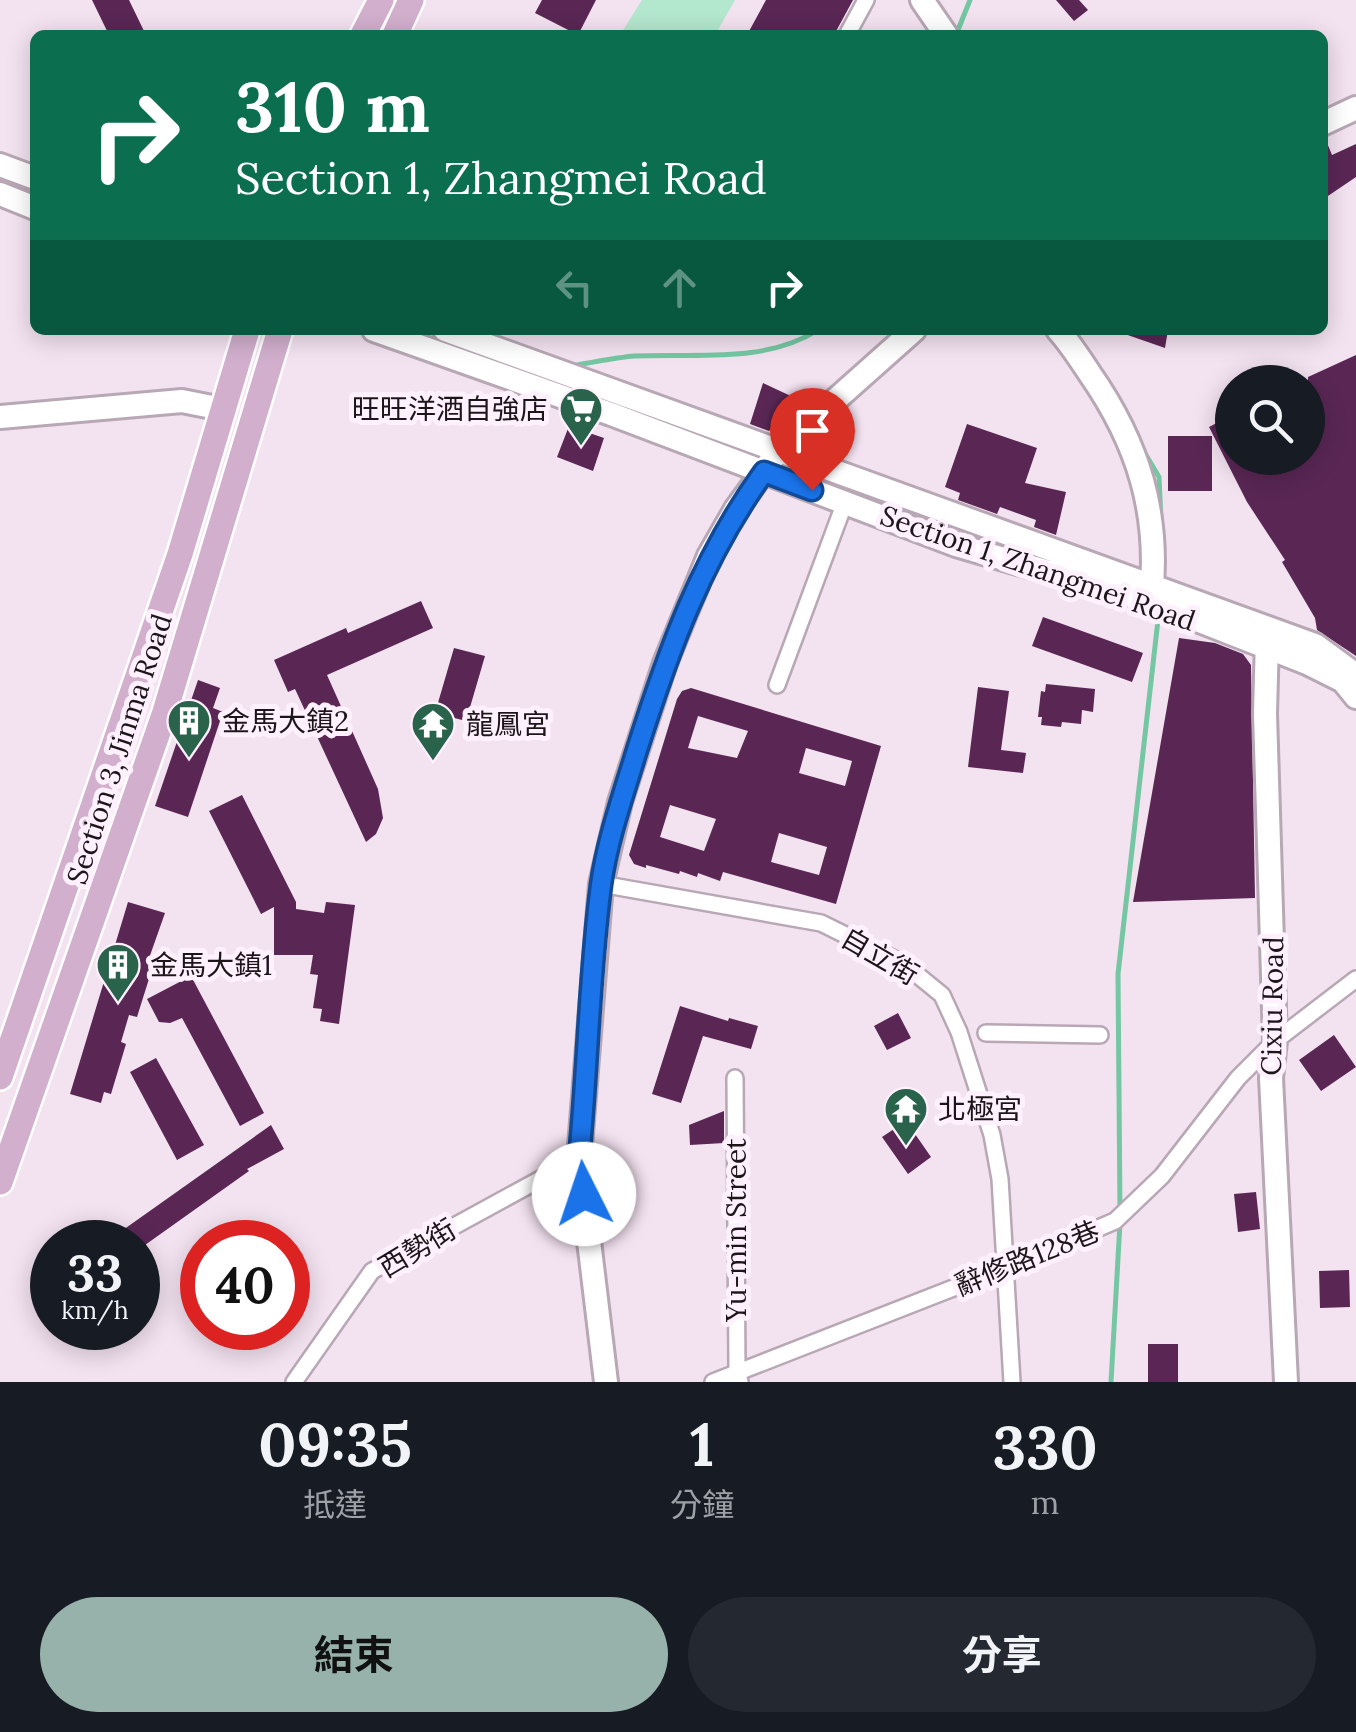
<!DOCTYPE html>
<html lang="zh-TW">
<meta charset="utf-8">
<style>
body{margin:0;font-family:Lora,"Noto Sans TC",serif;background:#242831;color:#f1f3f6;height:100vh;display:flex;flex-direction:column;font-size:38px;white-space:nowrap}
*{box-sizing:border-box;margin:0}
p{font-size:32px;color:#9ea1a6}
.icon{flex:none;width:55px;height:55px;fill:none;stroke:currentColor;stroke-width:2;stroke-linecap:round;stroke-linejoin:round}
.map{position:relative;height:1382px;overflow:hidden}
.panel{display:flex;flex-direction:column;background:#171b24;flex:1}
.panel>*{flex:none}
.guide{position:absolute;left:30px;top:30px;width:1298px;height:305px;border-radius:15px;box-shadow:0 5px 25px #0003;background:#0b6e4f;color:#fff;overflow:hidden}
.tools{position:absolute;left:1215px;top:365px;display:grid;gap:20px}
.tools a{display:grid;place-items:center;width:110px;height:110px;border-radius:50%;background:#171b24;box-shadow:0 5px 25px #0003;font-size:50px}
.speed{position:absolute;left:30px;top:1220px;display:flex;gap:20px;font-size:50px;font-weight:700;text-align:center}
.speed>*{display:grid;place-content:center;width:130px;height:130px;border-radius:50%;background:#171b24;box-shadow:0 5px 25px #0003;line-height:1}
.speed small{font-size:25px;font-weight:400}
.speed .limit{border:15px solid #d22;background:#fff;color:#111}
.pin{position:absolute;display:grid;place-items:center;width:85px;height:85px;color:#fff;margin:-102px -42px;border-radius:50% 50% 50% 0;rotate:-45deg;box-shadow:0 0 10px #0007}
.pin .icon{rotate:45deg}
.me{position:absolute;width:110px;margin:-55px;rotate:356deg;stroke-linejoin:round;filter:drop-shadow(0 0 8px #0008)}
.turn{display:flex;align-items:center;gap:35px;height:210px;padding:0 40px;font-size:45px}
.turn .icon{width:130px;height:130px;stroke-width:2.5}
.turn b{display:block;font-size:70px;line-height:85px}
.lanes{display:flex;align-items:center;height:95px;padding:0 40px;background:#0003;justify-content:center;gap:50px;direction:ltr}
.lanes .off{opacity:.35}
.eta{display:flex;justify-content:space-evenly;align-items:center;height:170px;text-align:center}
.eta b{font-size:60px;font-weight:700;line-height:70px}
.cta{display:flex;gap:20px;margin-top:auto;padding:20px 40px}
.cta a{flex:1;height:115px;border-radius:60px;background:#97b2aa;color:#111;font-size:40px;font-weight:700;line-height:115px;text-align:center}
.cta a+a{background:#242831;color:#f1f3f6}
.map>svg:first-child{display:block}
</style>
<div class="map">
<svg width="1356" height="1382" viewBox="0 0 1356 1382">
<rect width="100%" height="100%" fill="#f3e2f0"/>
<path fill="#b3e7ce" d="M 642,0 L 735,0 L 715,35 L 620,35 Z"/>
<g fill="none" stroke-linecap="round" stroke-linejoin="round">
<path stroke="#74c7a2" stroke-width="5" d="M 956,35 L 970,0
M 572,366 C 593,362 614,358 634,356 C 696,353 764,364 818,330
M 1143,450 L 1159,477 L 1161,520
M 1120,1212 L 1118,974 L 1159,611
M 1111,1382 L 1120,1223"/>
</g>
<path fill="#5a2755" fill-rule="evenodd" d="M 92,0 L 129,0 L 144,31 L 135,35 L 109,35 Z
M 542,0 L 596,0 L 578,35 L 535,13 Z
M 766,0 L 853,0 L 834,35 L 747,35 Z
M 1056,0 L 1079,0 L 1088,10 L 1074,21 Z
M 1325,138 L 1332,155 L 1356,144 L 1356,177 L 1322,200 L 1322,139 Z
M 1119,330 L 1168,330 L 1165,348 L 1119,332 Z
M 1356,355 L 1356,656 L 1317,630 L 1315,618 L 1282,562 L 1285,560 L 1247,502 L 1209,427 L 1232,415 L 1232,458 L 1308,458 L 1308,377 Z
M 763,383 L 795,398 L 769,431 L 750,424 Z
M 967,424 L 1037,448 L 1025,483 L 1066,492 L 1056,535 L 1034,527 L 1036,520 L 1000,507 L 997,514 L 958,500 L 960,493 L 945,487 Z
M 569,426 L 604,438 L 593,471 L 557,457 Z
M 1168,436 L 1212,436 L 1212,491 L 1168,491 Z
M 421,601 L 433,628 L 327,675 L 378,789 L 383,818 L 376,834 L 366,842 L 295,689 L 288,692 L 274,660 L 346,628 L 348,633 Z
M 1043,617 L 1143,653 L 1132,682 L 1032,646 Z
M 1179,638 L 1215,643 L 1243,654 L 1251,665 L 1255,898 L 1133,902 Z
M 454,648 L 485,656 L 466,721 L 435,713 Z
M 198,680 L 220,688 L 213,708 L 223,712 L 188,817 L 155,806 Z
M 1046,684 L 1095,689 L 1093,712 L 1082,710 L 1081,724 L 1062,722 L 1061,727 L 1041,725 L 1042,717 L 1038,717 L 1041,691 L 1045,692 Z
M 978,687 L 1009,691 L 1001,750 L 1026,753 L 1023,773 L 968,767 Z
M 691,688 L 881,746 L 836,904 L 723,872 L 720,881 L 698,873 L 697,877 L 680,871 L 679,874 L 646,865 L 646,868 L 634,864 L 629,855 L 677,699 L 682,691 ZM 698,716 L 748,731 L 737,758 L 688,748 ZM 806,748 L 852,761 L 845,786 L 799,773 ZM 670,805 L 716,819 L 704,851 L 660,837 ZM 779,833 L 827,847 L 819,875 L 771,862 Z
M 242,795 L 296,902 L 296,909 L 324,913 L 326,902 L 355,905 L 339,1024 L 320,1021 L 322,1009 L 313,1008 L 318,975 L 310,974 L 313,955 L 274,955 L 274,907 L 261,914 L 209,811 Z
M 128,902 L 165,913 L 147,964 L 153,966 L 137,1017 L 129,1015 L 121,1042 L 126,1044 L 111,1094 L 104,1092 L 101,1103 L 70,1094 Z
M 191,976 L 264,1113 L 240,1126 L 182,1018 L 170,1023 L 159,1022 L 147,999 Z
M 680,1006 L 728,1021 L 729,1018 L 758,1026 L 751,1049 L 703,1036 L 681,1103 L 652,1094 Z
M 898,1013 L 911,1038 L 887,1050 L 874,1026 Z
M 1334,1035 L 1356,1067 L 1321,1091 L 1299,1060 Z
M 156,1058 L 204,1145 L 177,1160 L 130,1072 Z
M 724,1111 L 724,1143 L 690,1145 L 689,1125 Z
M 906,1121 L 931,1157 L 908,1174 L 882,1137 Z
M 271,1125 L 284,1149 L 247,1169 L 249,1171 L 138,1250 L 138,1242 L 106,1242 Z
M 1256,1192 L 1260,1229 L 1238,1232 L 1234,1194 Z
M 1349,1270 L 1350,1307 L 1320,1308 L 1319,1271 Z
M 1148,1344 L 1178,1344 L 1178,1382 L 1148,1382 Z"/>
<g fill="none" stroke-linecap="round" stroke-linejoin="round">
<defs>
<path id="street" d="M 847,35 L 866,0
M 777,685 L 845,502
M 601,884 L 821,923 L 904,964 L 942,995 L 959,1032 L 992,1135 L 1000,1179 L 1012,1382
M 986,1033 L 1100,1035
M 735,1078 L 737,1371 L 740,1382
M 294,1382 L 372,1271 L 579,1158
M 713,1382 L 1007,1267 L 1115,1221 L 1162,1176 L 1238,1078 L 1275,1041 L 1356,979"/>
<path id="secondary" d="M 922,0 L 946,35
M 1322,124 L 1356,108
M 0,165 L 35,178
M 0,194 L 35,208
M 374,330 L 611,414 L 956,545 L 1151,602 L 1307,663 L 1343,681 L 1356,697
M 445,330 L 1315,645 L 1356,675
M 1058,330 C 1070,343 1080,359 1090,374 C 1138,443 1160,513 1151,598
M 0,417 L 182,401 L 222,409
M 1267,638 L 1265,714 L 1275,1041 L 1271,1078 L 1286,1382
M 606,1382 L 579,1158 L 601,884 L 620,802 L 665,663 L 709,556 L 736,509 L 778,451 L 914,330"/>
<path id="primary" d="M 363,35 L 381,0
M 395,35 L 411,0
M 0,1077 L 180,554 L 247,330
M 0,1182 L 164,715 L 280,330"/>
</defs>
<use href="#street" stroke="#b8a7b5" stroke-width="20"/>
<use href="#secondary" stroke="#b8a7b5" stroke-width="28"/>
<use href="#primary" stroke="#fff" stroke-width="30"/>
<use href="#street" stroke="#fff" stroke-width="15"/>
<use href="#secondary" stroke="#fff" stroke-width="22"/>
<use href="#primary" stroke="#d1afcd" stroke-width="25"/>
</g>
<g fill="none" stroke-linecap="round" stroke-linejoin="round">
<defs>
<path id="route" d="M 584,1194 L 579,1158 C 588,1067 589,975 601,885 C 607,841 623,796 636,753 C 668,652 701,559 764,472 L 812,490"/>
</defs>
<use href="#route" stroke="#114b97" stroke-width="25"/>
<use href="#route" stroke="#1a73e8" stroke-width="18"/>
</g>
<defs>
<symbol id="supermarket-pin" viewBox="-11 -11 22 30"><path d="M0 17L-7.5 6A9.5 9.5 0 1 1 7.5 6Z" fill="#2a634c" stroke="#fef0fc"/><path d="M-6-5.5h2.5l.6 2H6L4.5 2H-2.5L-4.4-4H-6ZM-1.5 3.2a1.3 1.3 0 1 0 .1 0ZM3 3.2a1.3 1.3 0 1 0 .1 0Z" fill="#fff"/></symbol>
<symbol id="building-pin" viewBox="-11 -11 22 30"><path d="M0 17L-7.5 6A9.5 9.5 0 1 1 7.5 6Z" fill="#2a634c" stroke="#fef0fc"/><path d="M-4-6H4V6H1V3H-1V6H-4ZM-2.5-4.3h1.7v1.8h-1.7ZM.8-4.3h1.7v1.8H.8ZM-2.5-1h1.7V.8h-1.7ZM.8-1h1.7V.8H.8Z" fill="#fff"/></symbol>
<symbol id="temple-pin" viewBox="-11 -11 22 30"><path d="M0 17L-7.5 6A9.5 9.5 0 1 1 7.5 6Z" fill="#2a634c" stroke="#fef0fc"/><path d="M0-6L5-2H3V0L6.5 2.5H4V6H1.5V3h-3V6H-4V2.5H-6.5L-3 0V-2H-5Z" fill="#fff"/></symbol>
</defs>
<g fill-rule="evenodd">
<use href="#supermarket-pin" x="556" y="384" width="50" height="68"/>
<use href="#building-pin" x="164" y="696" width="50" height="68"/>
<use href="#temple-pin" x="408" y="699" width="50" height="68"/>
<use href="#building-pin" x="93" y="940" width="50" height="68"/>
<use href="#temple-pin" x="881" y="1084" width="50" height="68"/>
</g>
<g text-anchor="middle" stroke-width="10" stroke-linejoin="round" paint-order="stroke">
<g font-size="28" fill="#1c161b" stroke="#fef0fc" text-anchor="start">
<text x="548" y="419" text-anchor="end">旺旺洋酒自強店</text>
<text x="222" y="731">金馬大鎮2</text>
<text x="466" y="734">龍鳳宮</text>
<text x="150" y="975">金馬大鎮1</text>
<text x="938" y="1119">北極宮</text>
</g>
<g font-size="28" fill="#1c161b" stroke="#fef0fc">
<text transform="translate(1038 568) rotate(19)" y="10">Section 1, Zhangmei Road</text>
<text transform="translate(119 749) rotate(-72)" y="10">Section 3, Jinma Road</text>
<text transform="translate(880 956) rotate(30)" y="10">自立街</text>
<text transform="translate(1272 1006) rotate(-89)" y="10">Cixiu Road</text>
<text transform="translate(736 1230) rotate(-90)" y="10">Yu-min Street</text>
<text transform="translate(417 1248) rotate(-31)" y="10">西勢街</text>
<text transform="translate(1027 1258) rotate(-22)" y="10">辭修路128巷</text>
</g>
</g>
</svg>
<div class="tools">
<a><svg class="icon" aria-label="search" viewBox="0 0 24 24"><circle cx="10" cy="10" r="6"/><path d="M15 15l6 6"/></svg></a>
</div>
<div class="speed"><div>33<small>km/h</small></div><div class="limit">40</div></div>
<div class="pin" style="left:812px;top:490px;background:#d93025"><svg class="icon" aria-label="arrive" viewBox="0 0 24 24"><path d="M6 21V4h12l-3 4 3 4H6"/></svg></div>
<svg class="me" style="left:584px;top:1194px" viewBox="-20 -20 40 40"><circle r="19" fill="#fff"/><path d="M0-13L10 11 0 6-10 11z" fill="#1a73e8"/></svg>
<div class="guide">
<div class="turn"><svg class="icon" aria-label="right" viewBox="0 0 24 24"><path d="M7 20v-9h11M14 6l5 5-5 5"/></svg><div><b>310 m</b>Section 1, Zhangmei Road</div></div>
<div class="lanes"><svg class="icon off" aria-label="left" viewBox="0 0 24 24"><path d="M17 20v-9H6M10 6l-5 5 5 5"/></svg><svg class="icon off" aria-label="ahead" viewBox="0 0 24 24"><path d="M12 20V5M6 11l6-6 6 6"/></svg><svg class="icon" aria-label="right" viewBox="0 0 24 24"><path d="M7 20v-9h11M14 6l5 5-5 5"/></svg></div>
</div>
</div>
<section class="panel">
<div class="eta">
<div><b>09:35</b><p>抵達</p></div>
<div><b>1</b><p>分鐘</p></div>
<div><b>330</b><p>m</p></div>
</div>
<div class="cta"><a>結束</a><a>分享</a></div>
</section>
